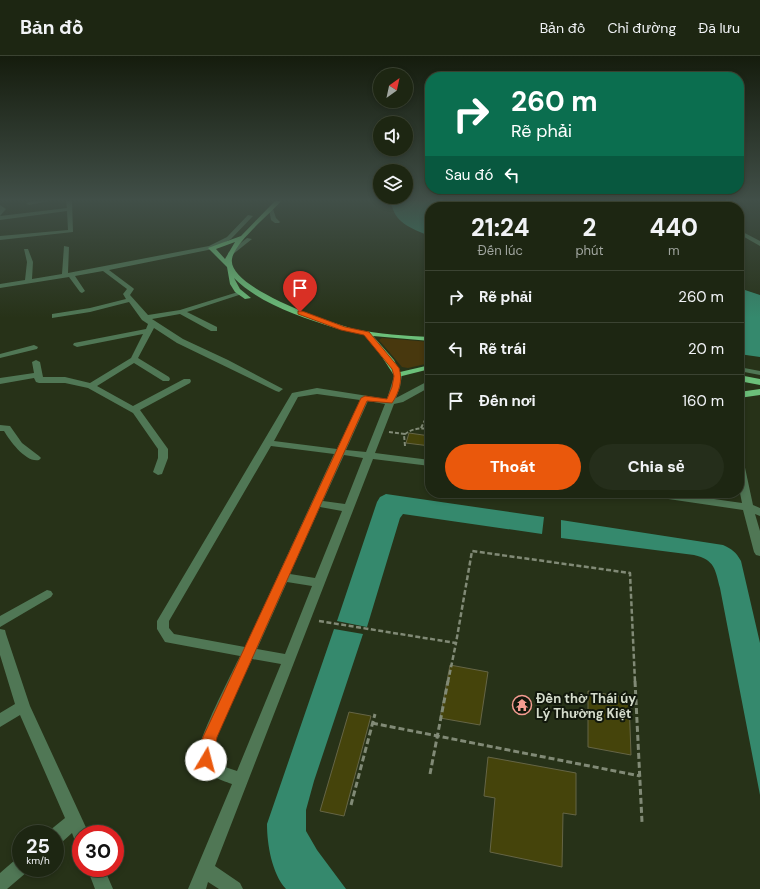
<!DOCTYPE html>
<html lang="vi">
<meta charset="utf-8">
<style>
body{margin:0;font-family:"DM Sans",sans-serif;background:#252e1b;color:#f1f3f6;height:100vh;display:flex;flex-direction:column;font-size:15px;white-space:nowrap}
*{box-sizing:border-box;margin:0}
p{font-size:13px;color:#a0a59f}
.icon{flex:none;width:22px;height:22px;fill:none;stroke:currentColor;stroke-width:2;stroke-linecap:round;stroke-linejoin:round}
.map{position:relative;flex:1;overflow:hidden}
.sheet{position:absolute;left:425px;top:146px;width:319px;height:296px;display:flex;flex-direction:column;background:#1d2612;border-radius:16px;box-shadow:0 2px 6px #0003,0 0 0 1px #3b4332}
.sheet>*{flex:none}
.guide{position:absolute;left:425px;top:16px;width:319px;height:122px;border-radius:16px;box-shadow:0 2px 6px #0003,0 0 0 1px #3b4332;background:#0b6e4f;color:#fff;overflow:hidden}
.needle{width:26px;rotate:33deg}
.tools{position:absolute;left:373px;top:12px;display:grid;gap:8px}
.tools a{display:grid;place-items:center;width:40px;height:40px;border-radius:50%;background:#1d2612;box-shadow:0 2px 6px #0003,0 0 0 1px #3b4332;font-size:20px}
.speed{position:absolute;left:12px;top:769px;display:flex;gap:8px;font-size:20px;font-weight:700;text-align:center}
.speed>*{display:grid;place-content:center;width:52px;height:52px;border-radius:50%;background:#1d2612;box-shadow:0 2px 6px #0003,0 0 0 1px #3b4332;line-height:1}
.speed small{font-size:10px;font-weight:400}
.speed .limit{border:6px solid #d22;background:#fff;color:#111}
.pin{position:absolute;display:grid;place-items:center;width:34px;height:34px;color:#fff;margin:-41px -17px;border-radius:50% 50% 50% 0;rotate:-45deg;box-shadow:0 0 4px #0007}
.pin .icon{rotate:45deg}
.me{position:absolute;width:44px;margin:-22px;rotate:8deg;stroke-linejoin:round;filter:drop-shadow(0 0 3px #0008)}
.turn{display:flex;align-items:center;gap:14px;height:84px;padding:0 20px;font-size:18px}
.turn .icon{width:52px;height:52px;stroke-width:2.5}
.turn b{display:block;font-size:28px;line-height:34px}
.then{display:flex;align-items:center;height:38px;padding:0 20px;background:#0003;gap:8px;font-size:15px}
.eta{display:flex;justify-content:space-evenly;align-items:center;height:68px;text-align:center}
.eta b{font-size:24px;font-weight:800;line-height:28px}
.button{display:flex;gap:8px;margin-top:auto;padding:8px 20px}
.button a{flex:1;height:46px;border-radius:24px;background:#ea580c;color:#fff;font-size:16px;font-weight:800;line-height:46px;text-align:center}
.button a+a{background:#252e1b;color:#f1f3f6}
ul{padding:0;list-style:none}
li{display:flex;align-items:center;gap:12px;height:52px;padding:0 20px;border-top:1px solid #3b4332}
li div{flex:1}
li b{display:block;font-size:15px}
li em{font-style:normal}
header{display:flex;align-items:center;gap:24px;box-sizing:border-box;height:56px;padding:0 20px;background:#1d2612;border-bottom:1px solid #3b4332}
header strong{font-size:19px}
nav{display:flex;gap:22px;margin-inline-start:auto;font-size:14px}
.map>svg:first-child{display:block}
</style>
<header>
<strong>Bản đồ</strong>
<nav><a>Bản đồ</a><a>Chỉ đường</a><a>Đã lưu</a></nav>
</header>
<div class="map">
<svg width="760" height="833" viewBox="0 0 760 833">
<rect width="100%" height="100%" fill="#273218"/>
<path fill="#48380e" d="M 382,282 L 430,286 L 430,307 L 408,312 L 402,311 L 379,284 Z"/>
<path fill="#35896d" d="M 384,145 L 545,145 L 546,149 L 549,151 L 430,151 L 430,180 C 415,174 396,168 392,150 Z
M 739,232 L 760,239 L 760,301 L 739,298 Z
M 386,438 L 544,461 L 542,478 L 403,458 L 400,462 L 367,571 L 337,565 L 377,446 L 380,441 Z
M 561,464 L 723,489 C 732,493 736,496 741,505 L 760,587 L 760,739 L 720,532 C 715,513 715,504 694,499 L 561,482 Z
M 334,573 L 363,578 L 314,725 L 306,754 L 306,775 L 317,794 L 346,833 L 286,833 C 272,818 267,788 267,768 Z"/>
<path fill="#45440b" stroke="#656546" d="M 409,377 L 430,380 L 430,390 L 406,387 Z
M 450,609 L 488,616 L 480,669 L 440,662 Z
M 588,635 L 629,642 L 631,699 L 588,691 Z
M 349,656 L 371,660 L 344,760 L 320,755 Z
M 488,701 L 576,717 L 576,759 L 563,757 L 562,811 L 490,796 L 495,742 L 484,740 Z"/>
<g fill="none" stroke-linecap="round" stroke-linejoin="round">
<path stroke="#818a76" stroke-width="2" stroke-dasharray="4 2" stroke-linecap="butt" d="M 421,372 L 425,364 L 430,360
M 389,376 L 405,378
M 405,390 L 404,379 C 412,372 420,372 430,373"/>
<path stroke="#818a76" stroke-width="2.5" stroke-dasharray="5 2.5" stroke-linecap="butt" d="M 319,565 L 456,587 L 472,495 L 630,517 L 635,626
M 448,626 L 456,587"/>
<path stroke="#818a76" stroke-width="3" stroke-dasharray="6 3" stroke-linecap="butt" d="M 635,625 L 642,766
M 372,667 L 640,720
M 430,718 L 448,625
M 351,749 L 375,658"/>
<path fill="#507755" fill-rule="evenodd" d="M 33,145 L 49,145 L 29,149 L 26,147 Z
M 66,145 L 72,145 L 73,176 L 0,184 L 0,180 L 68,174 L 67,155 L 0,164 L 0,160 L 67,152 Z
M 612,145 L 619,145 L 631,151 L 624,151 Z
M 0,149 L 6,153 L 0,160 Z
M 269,153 L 273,153 L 276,162 L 280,166 L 279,167 L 275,167 L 271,164 Z
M 248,159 L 253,160 L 231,183 L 213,193 L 109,214 L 133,232 L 134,233 L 130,239 L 148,259 L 180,254 L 238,236 L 242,236 L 242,238 L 187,256 L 217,271 L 217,275 L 211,275 L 180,258 L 152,263 L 183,283 L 228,304 L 283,333 L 279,336 L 276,335 L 177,287 L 154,272 L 138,302 L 169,321 L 170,323 L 169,325 L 163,325 L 134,307 L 97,330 L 133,350 L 184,323 L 190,323 L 191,325 L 190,327 L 140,354 L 168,393 L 168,402 L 162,418 L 158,419 L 153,416 L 158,402 L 158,393 L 133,357 L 88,332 L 65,327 L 39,327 L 36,326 L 34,322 L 0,328 L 0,322 L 34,317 L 32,306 L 36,304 L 40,306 L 43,321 L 65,321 L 90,327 L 131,302 L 143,278 L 77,291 L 73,289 L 74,287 L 146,273 L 148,268 L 142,264 L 129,246 L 90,256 L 52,262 L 52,258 L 90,252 L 126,243 L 123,238 L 127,233 L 103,215 L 75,220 L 85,235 L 82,237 L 80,236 L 69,221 L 0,232 L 0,228 L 25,224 L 27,206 L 24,193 L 28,193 L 33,206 L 32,223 L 62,218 L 64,190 L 69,191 L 68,217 L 209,190 L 227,181 Z
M 739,174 L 760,185 L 760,190 L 739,178 Z
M 247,182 L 252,183 L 232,199 L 228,199 L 228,197 Z
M 34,289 L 38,291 L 37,293 L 0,302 L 0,298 Z
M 739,311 L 760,315 L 760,319 L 739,315 Z
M 395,317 L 401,317 L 402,319 L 400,331 L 396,342 L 430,324 L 430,331 L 403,346 L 394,348 L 375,397 L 430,404 L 430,410 L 373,403 L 215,810 L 240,827 L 243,833 L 219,833 L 208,826 L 206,833 L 188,833 L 232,728 C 218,723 199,717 198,700 C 196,686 232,617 240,600 L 165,586 L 157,573 L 157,565 L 292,337 L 317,332 L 387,343 ZM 317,338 L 360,344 L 337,393 L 274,385 L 298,341 ZM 368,345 L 385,348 L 366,396 L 346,394 ZM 271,390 L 334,398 L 245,591 L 174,578 L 169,572 L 169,565 ZM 344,399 L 363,402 L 345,448 L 323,445 ZM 320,451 L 342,455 L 315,522 L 290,518 ZM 287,526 L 312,530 L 285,598 L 257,593 ZM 252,603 L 281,608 L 237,715 L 225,711 L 213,701 C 211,685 244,621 252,603 Z
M 0,369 L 10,370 L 22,387 L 39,400 L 41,402 L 39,404 C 26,407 10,385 4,375 L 0,375 Z
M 739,404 L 744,407 L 753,449 L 760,452 L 760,460 L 755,458 L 760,475 L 760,500 L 756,499 L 754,496 L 743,454 L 648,440 L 643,437 L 672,437 L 742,447 L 739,432 Z
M 47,534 L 51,535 L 53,538 L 51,541 L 0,571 L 0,560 Z
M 0,573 L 5,574 L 6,578 L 30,650 L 89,778 L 81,778 L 81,787 L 75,785 L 72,777 L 61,787 L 55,789 L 55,778 L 48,778 L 49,775 L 65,762 L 20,659 L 0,671 L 0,657 L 15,648 L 0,599 Z
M 21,802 L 21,812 L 29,812 L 27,816 L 7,833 L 0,833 L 0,817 L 15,804 Z
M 87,812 L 104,812 L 113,833 L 95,833 Z"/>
<path fill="#6cc07a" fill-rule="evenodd" d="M 275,145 L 281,145 C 270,158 234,187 232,203 C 227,232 331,267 354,273 C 379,278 405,280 430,281 L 430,285 L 373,280 L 394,304 L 400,316 L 430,309 L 430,313 L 398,321 L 395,321 C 388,310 374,287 364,279 C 359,276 342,274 335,272 C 301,261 260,248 234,222 L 240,233 L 251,242 L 245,243 L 235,236 L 230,228 L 227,211 L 208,192 L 241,180 ZM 235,186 L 225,203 L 216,193 Z
M 739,319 L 760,323 L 760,329 L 739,325 Z
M 760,333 L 760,339 L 739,342 L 739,336 Z"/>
</g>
<linearGradient id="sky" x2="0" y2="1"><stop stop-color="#151c0d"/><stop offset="0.55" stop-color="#414f48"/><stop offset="1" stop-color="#414f48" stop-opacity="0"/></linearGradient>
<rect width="760" height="262" fill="url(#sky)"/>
<path fill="#ea580c" stroke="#983908" d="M 298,255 L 302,255 L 345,271 L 369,276 L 399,312 C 403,324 399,337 392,347 L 367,345 L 217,681 L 211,709 L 206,711 L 202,709 L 198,699 L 203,681 L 361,342 L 365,340 L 387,343 L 392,331 L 394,320 L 392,313 L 364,279 L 341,274 L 298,258 Z"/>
<defs>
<symbol id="temple-ring" viewBox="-11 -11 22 22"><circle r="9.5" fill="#12180c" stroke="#f59c91" stroke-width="1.5"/><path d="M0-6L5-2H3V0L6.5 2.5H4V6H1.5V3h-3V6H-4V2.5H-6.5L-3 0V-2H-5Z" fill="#f59c91"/></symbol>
</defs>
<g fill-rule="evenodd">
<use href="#temple-ring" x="511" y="638" width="22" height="22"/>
</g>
<g text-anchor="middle" stroke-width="4" stroke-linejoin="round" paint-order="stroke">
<g font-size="13" font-weight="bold" fill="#d5dccc" stroke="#12180c" text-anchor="start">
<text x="536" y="647">Đền thờ Thái úy<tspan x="536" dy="15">Lý Thường Kiệt</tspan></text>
</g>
</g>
</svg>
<div class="tools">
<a><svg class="needle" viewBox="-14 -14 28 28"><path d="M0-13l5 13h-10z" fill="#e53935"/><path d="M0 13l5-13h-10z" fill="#a0a59f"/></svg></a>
<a><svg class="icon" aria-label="sound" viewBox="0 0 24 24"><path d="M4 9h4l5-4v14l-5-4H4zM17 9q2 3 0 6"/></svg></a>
<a><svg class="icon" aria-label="layers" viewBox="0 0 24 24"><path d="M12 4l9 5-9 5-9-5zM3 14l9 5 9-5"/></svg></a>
</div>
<div class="speed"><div>25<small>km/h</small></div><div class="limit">30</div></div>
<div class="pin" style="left:300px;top:256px;background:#d93025"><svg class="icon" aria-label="arrive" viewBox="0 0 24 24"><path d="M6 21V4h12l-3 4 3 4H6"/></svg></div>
<svg class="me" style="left:206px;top:704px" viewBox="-20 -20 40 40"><circle r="19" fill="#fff"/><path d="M0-13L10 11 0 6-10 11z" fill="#ea580c"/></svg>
<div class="guide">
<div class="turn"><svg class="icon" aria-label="right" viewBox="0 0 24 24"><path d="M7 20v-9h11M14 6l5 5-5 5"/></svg><div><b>260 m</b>Rẽ phải</div></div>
<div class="then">Sau đó<svg class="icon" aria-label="left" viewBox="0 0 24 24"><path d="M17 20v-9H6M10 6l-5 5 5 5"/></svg></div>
</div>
<section class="sheet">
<div class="eta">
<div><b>21:24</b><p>Đến lúc</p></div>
<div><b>2</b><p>phút</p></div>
<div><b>440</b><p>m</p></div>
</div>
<ul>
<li><svg class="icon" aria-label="right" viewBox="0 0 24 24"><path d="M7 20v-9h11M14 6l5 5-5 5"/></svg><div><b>Rẽ phải</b></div><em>260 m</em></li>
<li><svg class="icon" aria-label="left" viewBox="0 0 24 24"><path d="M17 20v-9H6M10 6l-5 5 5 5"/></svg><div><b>Rẽ trái</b></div><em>20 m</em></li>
<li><svg class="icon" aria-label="arrive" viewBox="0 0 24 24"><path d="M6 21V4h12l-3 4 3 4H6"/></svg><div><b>Đến nơi</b></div><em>160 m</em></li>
</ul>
<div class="button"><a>Thoát</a><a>Chia sẻ</a></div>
</section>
</div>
